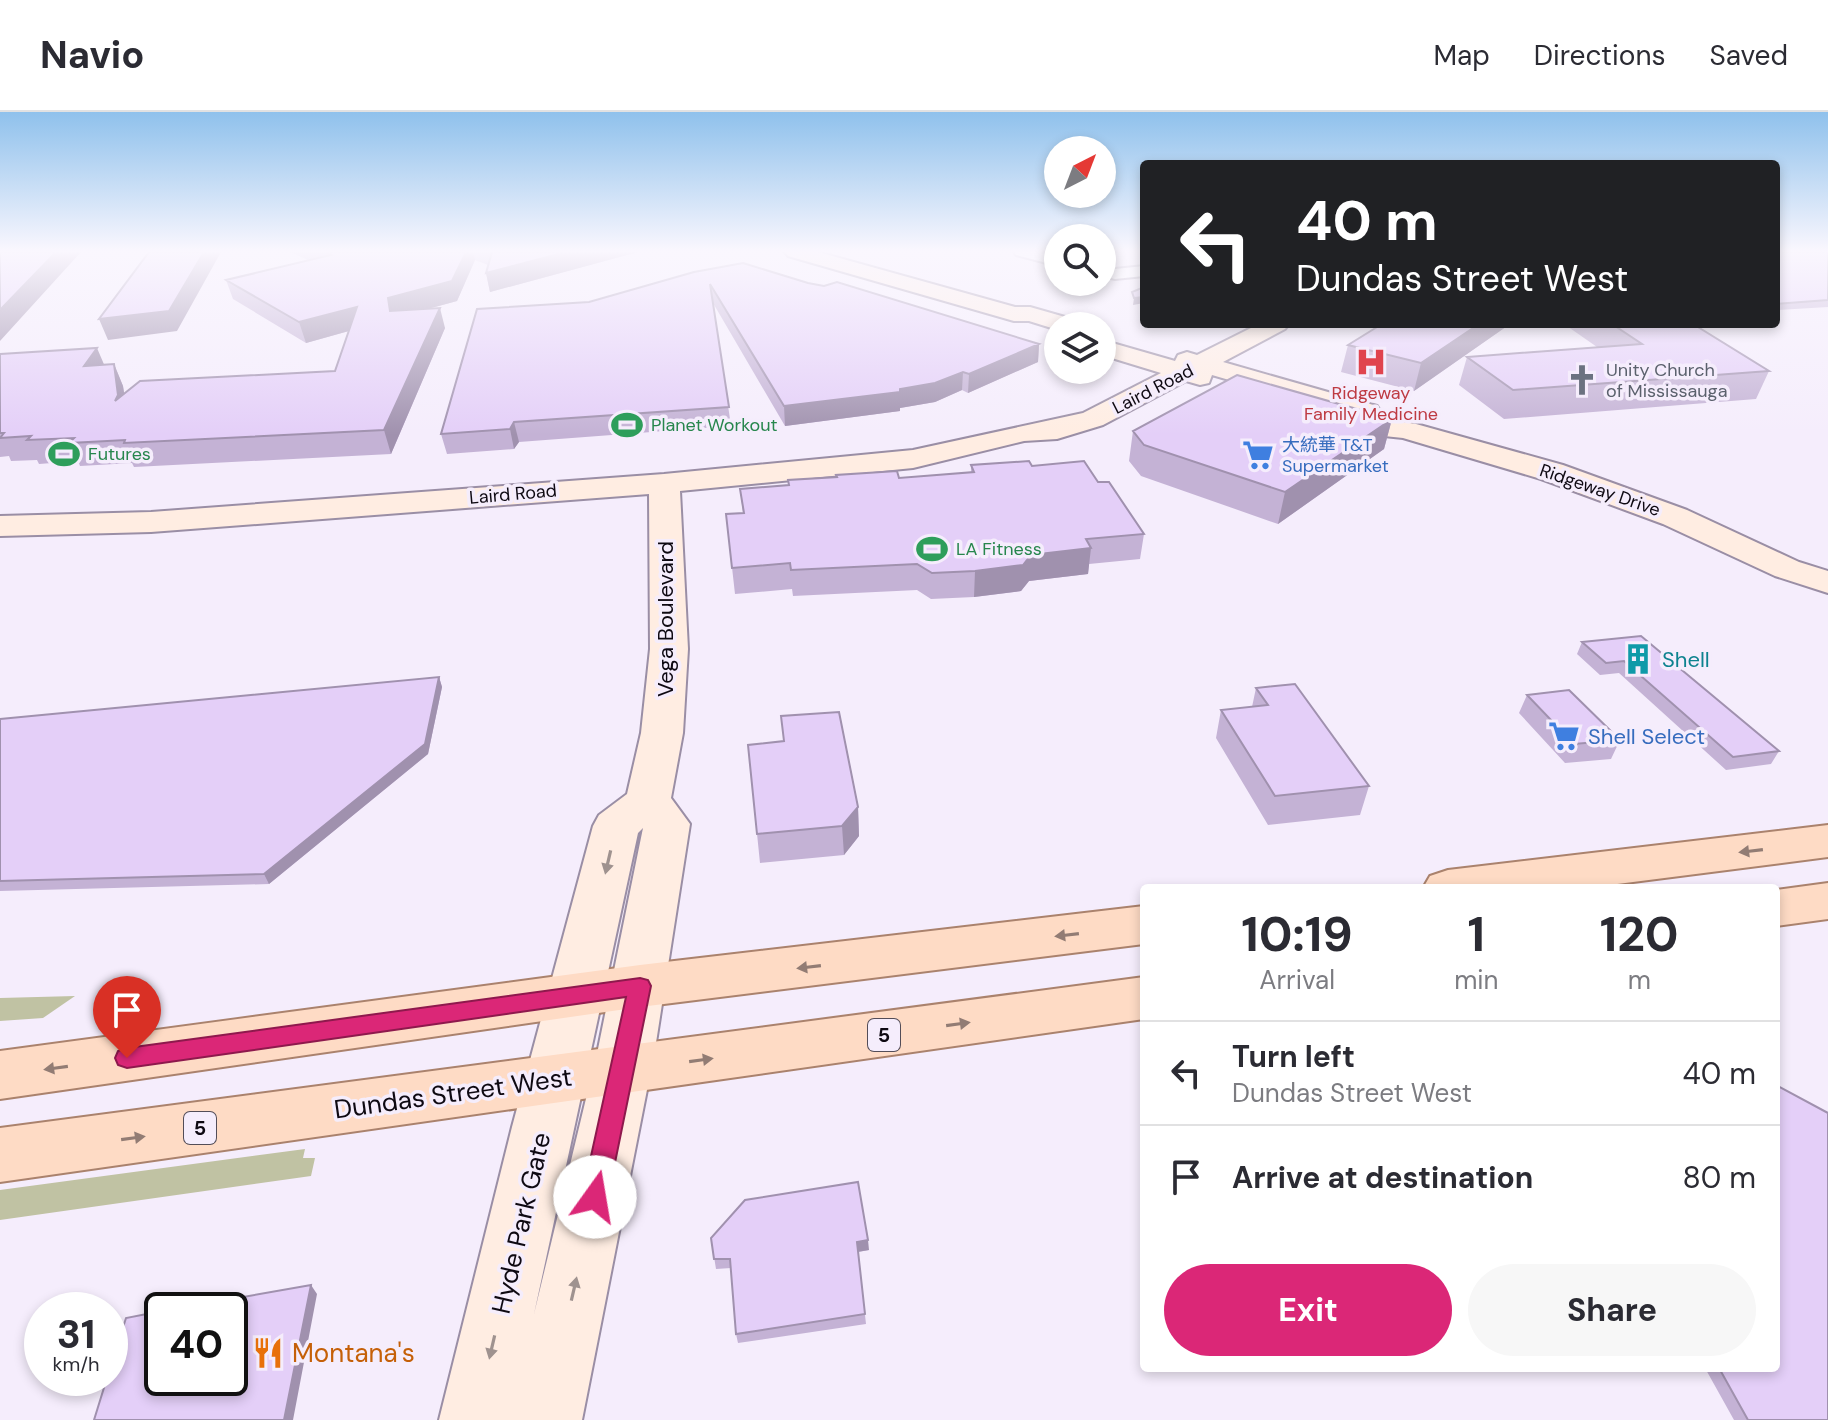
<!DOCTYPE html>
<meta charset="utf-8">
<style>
body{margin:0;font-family:"DM Sans","Noto Sans SC",sans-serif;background:#f7f7f7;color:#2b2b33;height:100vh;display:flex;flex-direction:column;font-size:30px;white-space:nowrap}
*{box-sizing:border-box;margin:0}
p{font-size:26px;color:#7c7c81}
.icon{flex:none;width:44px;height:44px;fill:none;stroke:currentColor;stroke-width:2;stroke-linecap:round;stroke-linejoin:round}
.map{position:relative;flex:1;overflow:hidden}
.panel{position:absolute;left:1140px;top:772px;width:640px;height:488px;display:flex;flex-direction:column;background:#fff;border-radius:8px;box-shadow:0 4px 12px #0003}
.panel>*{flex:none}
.guide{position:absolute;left:1140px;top:48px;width:640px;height:168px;border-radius:8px;box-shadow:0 4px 12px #0003;background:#202124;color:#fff;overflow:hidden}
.needle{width:52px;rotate:42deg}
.fabs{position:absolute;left:1044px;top:24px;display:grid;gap:16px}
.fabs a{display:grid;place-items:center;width:72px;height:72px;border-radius:50%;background:#fff;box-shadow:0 4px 12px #0003;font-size:40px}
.speed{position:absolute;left:24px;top:1180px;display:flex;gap:16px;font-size:40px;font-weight:700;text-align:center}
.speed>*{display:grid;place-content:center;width:104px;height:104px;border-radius:50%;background:#fff;box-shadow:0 4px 12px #0003;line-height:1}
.speed small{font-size:20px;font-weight:400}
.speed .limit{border:4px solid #111;border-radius:12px;background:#fff;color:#111}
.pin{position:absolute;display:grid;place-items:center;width:68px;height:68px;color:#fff;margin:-82px -34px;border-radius:50% 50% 50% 0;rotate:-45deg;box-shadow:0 0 8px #0007}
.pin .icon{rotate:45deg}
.me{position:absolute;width:88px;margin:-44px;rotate:13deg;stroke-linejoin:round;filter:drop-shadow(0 0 6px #0008)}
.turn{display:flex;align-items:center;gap:28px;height:168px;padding:0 24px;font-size:36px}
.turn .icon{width:104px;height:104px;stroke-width:2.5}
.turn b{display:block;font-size:56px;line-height:68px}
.eta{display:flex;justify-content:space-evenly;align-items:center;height:136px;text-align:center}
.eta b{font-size:48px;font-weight:700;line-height:56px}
.primary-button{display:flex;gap:16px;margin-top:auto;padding:16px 24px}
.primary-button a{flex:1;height:92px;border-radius:48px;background:#db2777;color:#fff;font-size:32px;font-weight:700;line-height:92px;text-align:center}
.primary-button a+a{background:#f7f7f7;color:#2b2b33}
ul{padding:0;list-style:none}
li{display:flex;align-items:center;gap:24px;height:104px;padding:0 24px;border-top:2px solid #e1e1e2}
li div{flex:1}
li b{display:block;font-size:30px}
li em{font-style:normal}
header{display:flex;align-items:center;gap:48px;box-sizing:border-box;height:112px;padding:0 40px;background:#fff;border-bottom:2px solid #e1e1e2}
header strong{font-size:38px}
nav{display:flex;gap:44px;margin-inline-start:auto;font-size:28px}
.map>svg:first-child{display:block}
</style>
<header>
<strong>Navio</strong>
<nav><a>Map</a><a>Directions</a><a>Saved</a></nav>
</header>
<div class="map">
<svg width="1828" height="1308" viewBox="0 0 1828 1308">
<rect width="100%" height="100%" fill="#f5edfc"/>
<path fill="#c0c2a3" d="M 75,884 L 43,906 L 0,909 L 0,886 Z
M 305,1037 L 303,1046 L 315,1046 L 311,1064 L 0,1108 L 0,1078 Z"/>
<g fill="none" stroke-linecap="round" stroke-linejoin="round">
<defs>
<path id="street" d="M 1014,140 L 1041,140 L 1058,144 L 1058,154 L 1016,143 Z
M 1102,154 L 1115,157 L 1144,154 L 1144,164 L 1115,167 L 1102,164 Z"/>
<path id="secondary" d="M 785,140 L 818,140 L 1015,195 L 1030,195 L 1079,209 L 1083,214 L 1058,214 L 1058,218 L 1029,209 L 1014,209 L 788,144 Z
M 1259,212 L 1289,212 L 1285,217 L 1223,250 L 1377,294 L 1381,300 L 1377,306 L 1416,312 L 1563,353 L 1687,398 L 1799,450 L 1828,459 L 1828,481 L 1775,464 L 1663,412 L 1541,367 L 1403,326 L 1365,322 L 1322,309 L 1318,303 L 1325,296 L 1212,263 L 1209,271 L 1200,273 L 1186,269 L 1103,313 L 1057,327 L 1024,329 L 913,356 L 680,379 L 688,537 L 683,621 L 671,686 L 690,712 L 655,937 L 582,1308 L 439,1308 L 512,1015 L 593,714 L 599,703 L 627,682 L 641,621 L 650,537 L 649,382 L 151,420 L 0,424 L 0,404 L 151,400 L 664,362 L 913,338 L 1083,301 L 1161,261 L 1102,243 L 1102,228 L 1175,249 L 1178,243 L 1187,240 L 1197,243 ZM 643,716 L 598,937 L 534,1202 L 638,721 Z"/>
<path id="primary" d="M 1828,713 L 1828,745 L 1586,776 L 1423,776 L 1430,764 L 1448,758 Z
M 1828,771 L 1828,807 L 1776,814 L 1776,778 Z
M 1144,794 L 1144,832 L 640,895 L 0,987 L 0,939 L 640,853 Z
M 1144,865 L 1144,907 L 0,1070 L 0,1016 Z"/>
</defs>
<use href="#street" stroke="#9a8ea5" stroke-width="4"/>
<use href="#secondary" stroke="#9a8ea5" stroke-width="4"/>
<use href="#primary" stroke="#aa826d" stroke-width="4"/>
<use href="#street" fill="#fff" fill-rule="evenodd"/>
<use href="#secondary" fill="#ffede2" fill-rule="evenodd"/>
<use href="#primary" fill="#fedbc5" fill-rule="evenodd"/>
</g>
<path fill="#c4b2d5" d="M 290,140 L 638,140 L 490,180 L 486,161 L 488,153 L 475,148 L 457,189 L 428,197 L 445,216 L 391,342 L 134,355 L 132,351 L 80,354 L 78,349 L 39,352 L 37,348 L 11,349 L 9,344 L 0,345 L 0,242 L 104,253 L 114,252 L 123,274 L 124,282 L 335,259 L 349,219 L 306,231 L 233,187 L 226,168 L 308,148 Z
M 1776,140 L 1828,140 L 1828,195 L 1776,198 Z
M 694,160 L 808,171 L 1039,232 L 1038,250 L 968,281 L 962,278 L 935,290 L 900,296 L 900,299 L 785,314 L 713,191 L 731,314 L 519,330 L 514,337 L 447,342 L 441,322 L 589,190 Z
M 1510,212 L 1414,279 L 1341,260 L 1348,233 Z
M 1564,212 L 1693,212 L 1769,259 L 1756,287 L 1504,307 L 1459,273 L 1467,245 L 1597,235 Z
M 1392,307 L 1384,337 L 1278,412 L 1141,364 L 1129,349 L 1133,319 Z
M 971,353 L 1032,354 L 1098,370 L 1144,422 L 1140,447 L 1089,452 L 1088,462 L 1029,469 L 1021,479 L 974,485 L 931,487 L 917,478 L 793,484 L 792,477 L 735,482 L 726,402 L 743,401 L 740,377 L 788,373 L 788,368 L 899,366 L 971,360 Z
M 1641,524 L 1779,639 L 1771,652 L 1726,658 L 1619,561 L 1600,563 L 1577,542 L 1582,530 Z
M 439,565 L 442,575 L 428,642 L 269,772 L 0,779 L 0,607 Z
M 1256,576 L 1369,674 L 1360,703 L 1268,713 L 1216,626 L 1221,598 L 1252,595 Z
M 1527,583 L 1620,628 L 1611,647 L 1565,651 L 1519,601 Z
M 781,604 L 858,695 L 859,724 L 844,743 L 760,751 L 748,633 L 784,629 Z
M 711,1126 L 869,1138 L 858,1140 L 866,1212 L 738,1231 L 736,1222 L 731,1156 L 716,1157 Z
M 1705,1256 L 1776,1256 L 1828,1308 L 1734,1308 Z"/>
<path fill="#a091ae" d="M 56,140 L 81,140 L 0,229 L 0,198 Z
M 204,140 L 221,140 L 177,219 L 108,228 L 99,207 Z
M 466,140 L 473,140 L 475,148 L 457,189 L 394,206 L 390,199 L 388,186 Z
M 566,140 L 638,140 L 490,180 L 486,161 Z
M 1144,185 L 1144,191 L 1133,193 L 1134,186 Z
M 357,195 L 363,215 L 306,231 L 299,210 Z
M 440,196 L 445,216 L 391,342 L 384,318 Z
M 1479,212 L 1510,212 L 1414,279 L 1421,251 Z
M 1039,232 L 1038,250 L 968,281 L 969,262 Z
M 97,236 L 106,257 L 84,254 Z
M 114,252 L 123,274 L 128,305 L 115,289 Z
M 963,260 L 962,278 L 935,290 L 900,296 L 900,299 L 785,314 L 784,294 Z
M 1392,307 L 1384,337 L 1278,412 L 1285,380 Z
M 514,310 L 519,330 L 514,337 L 510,317 Z
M 1091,436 L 1088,462 L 1029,469 L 1021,479 L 974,485 L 975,459 L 1031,443 Z
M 439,565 L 442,575 L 428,642 L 269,772 L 264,762 Z
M 858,695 L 859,724 L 844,743 L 842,714 Z
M 868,1128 L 869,1138 L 857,1140 L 857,1130 Z
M 311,1173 L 317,1182 L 293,1308 L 284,1308 Z"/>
<path fill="#e4cff8" stroke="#a091ae" stroke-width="2" d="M 0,140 L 56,140 L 0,198 Z
M 149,140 L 204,140 L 169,199 L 99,207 Z
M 325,140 L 466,140 L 452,169 L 388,186 L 390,199 L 440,196 L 384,318 L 124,331 L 125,328 L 69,331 L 74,326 L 27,328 L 31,324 L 0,326 L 4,321 L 0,321 L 0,242 L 97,236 L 84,254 L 114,252 L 118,283 L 115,289 L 140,269 L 335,259 L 357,195 L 299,210 L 226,168 L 331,143 Z
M 492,140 L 566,140 L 486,161 Z
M 1776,140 L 1828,140 L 1828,188 L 1776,192 Z
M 743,151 L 808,171 L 824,174 L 837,170 L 1039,232 L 969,262 L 963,260 L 935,271 L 900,277 L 900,280 L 784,294 L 710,172 L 729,295 L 514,310 L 510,317 L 441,322 L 477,197 L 589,190 L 694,160 Z
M 1144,175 L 1144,185 L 1134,186 L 1132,180 Z
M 1382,212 L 1479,212 L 1421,251 L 1348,233 Z
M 1612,212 L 1693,212 L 1769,259 L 1513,278 L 1467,245 L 1642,232 Z
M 1237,263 L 1392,307 L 1285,380 L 1144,333 L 1133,319 Z
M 1029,349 L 1032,354 L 1084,349 L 1098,370 L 1109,370 L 1144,422 L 1086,427 L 1091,436 L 1031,443 L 1023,453 L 975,459 L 932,461 L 917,452 L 791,458 L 790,451 L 732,456 L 726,402 L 744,401 L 740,377 L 789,373 L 788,368 L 837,365 L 836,363 L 897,359 L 899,366 L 974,360 L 971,353 Z
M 1641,524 L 1779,639 L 1733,645 L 1624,549 L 1606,551 L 1582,530 Z
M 439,565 L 425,632 L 264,762 L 0,769 L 0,607 Z
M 1295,572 L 1369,674 L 1275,684 L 1221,598 L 1268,593 L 1256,576 Z
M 1569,578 L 1620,628 L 1574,632 L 1527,583 Z
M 839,600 L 858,695 L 842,714 L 757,722 L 748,633 L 784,629 L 781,604 Z
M 1776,973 L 1828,1001 L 1828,1308 L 1748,1308 L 1719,1256 L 1776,1256 Z
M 858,1070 L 868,1128 L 857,1130 L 865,1202 L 736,1222 L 730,1147 L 714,1147 L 711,1126 L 745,1088 Z
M 311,1173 L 284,1308 L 94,1308 L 107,1266 L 110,1266 L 110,1256 L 126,1206 L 162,1199 L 162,1266 L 230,1266 L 230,1198 L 169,1198 Z"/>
<defs><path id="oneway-solid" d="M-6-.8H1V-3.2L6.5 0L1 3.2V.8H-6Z" transform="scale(2)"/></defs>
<g fill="#927c74">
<use href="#oneway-solid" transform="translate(1751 739) rotate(173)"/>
<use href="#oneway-solid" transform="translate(1067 823) rotate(173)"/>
<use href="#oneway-solid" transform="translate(809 855) rotate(173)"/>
<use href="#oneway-solid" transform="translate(958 912) rotate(-8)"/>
<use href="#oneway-solid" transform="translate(701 948) rotate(-8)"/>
<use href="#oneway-solid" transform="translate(56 956) rotate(172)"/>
<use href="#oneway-solid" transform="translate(133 1026) rotate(-8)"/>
</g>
<g fill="#9f928f">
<use href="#oneway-solid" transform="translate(608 750) rotate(103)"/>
<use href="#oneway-solid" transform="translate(574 1177) rotate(-77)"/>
<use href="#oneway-solid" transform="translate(492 1235) rotate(103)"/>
</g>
<linearGradient id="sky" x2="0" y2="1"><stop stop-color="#8fc1ec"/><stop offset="0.43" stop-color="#faf7fe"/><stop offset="1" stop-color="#faf7fe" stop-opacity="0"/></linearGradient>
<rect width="1828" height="323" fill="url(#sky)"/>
<path fill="#db2777" stroke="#8e194d" stroke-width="2" d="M 640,866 L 648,868 L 651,874 L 608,1085 L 604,1093 L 595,1097 L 586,1093 L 582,1085 L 626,885 L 127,956 L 118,953 L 115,946 L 118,939 L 127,936 Z"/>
<defs>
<symbol id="hospital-bare" viewBox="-9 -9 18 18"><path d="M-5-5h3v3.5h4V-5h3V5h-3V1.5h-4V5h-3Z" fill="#e0444e" stroke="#f5edfc" stroke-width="2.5" paint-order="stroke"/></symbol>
<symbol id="church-bare" viewBox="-9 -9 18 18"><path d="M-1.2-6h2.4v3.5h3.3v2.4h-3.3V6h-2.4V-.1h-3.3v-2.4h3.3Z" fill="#6b7280" stroke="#f5edfc" stroke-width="2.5" paint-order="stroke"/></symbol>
<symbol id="stadium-bare" viewBox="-9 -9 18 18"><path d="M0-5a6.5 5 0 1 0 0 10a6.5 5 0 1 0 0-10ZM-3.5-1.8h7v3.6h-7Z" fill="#2e9e5b" stroke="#f5edfc" stroke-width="2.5" paint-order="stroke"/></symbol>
<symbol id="supermarket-bare" viewBox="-9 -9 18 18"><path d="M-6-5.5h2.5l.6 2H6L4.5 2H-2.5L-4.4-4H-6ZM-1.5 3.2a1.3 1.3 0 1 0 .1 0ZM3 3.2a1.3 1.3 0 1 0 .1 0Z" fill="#3f7fe0" stroke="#f5edfc" stroke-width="2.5" paint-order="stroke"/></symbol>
<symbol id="building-bare" viewBox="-9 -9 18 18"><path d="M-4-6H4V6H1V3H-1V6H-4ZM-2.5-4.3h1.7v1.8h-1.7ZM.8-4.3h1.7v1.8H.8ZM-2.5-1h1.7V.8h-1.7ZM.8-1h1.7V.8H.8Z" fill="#0f9aa8" stroke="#f5edfc" stroke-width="2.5" paint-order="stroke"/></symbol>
<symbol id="restaurant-bare" viewBox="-9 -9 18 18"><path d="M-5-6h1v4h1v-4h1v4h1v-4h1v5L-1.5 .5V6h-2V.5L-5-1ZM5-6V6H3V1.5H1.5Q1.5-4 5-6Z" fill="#e8710a" stroke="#f5edfc" stroke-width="2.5" paint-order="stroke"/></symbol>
</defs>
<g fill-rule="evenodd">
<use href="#hospital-bare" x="1349" y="228" width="44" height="44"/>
<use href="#church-bare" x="1560" y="246" width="44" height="44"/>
<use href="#stadium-bare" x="605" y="291" width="44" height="44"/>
<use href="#stadium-bare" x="42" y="320" width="44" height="44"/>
<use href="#supermarket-bare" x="1236" y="321" width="44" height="44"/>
<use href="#stadium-bare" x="910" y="415" width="44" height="44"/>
<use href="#building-bare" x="1616" y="525" width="44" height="44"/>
<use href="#supermarket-bare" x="1542" y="602" width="44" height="44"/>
<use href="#restaurant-bare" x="246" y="1219" width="44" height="44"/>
</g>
<g text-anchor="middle" stroke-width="7" stroke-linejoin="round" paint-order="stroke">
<g font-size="18" fill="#5b616d" stroke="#f5edfc" text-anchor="start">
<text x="1606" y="264">Unity Church<tspan x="1606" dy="21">of Mississauga</tspan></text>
</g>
<g font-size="18" fill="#0e0912" stroke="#f5edfc">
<text transform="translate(1153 277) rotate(-27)" y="6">Laird Road</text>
<text transform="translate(1600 378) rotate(19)" y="6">Ridgeway Drive</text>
<text transform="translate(513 382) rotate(-5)" y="6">Laird Road</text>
</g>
<g font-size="18" fill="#be3a42" stroke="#f5edfc">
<text x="1371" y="287">Ridgeway<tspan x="1371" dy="21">Family Medicine</tspan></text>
</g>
<g font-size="18" fill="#27864d" stroke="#f5edfc" text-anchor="start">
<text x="651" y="319">Planet Workout</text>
<text x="88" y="348">Futures</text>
<text x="956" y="443">LA Fitness</text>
</g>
<g font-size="18" fill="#366cbe" stroke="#f5edfc" text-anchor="start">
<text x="1282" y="339">大統華 T&amp;T<tspan x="1282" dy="21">Supermarket</tspan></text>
</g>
<g fill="#f5edfc" stroke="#534d58" stroke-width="2">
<rect x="868" y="907" width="32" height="32" rx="6"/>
<rect x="184" y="1000" width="32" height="32" rx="6"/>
</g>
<g font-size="20" font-weight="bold" fill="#0e0912">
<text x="884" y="930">5</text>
<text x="200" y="1023">5</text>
</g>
<g font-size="22" fill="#0e0912" stroke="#f5edfc">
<text transform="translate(665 507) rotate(-90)" y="8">Vega Boulevard</text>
</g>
<g font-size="22" fill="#0d838f" stroke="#f5edfc" text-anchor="start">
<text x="1662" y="555">Shell</text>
</g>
<g font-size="22" fill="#366cbe" stroke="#f5edfc" text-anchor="start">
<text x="1588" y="632">Shell Select</text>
</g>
<g font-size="26" fill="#0e0912" stroke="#f5edfc">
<text transform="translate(453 981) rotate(-8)" y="9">Dundas Street West</text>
<text transform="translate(521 1111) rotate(-77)" y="9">Hyde Park Gate</text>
</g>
<g font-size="26" fill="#c56008" stroke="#f5edfc" text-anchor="start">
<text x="292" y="1250">Montana's</text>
</g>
</g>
</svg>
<div class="fabs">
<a><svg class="needle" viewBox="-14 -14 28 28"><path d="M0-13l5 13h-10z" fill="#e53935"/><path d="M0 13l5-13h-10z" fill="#7c7c81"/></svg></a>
<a><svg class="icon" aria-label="search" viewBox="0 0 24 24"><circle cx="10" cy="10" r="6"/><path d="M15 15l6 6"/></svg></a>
<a><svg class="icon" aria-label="layers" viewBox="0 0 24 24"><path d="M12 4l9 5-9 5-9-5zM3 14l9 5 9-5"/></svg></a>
</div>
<div class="speed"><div>31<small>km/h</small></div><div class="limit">40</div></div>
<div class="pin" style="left:127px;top:946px;background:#d93025"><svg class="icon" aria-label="arrive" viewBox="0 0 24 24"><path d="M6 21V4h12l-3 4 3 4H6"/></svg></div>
<svg class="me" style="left:595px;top:1085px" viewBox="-20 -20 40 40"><circle r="19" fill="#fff"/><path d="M0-13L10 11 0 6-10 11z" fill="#db2777"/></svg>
<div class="guide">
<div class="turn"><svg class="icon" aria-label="left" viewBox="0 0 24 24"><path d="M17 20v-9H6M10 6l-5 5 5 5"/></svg><div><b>40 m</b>Dundas Street West</div></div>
</div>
<section class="panel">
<div class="eta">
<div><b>10:19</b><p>Arrival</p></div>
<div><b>1</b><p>min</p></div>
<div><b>120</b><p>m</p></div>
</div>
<ul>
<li><svg class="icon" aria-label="left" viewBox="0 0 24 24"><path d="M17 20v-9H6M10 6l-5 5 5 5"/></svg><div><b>Turn left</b><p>Dundas Street West</p></div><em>40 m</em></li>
<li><svg class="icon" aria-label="arrive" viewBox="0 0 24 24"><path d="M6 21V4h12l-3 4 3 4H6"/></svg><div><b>Arrive at destination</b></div><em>80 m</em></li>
</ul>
<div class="primary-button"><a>Exit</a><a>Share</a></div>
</section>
</div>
